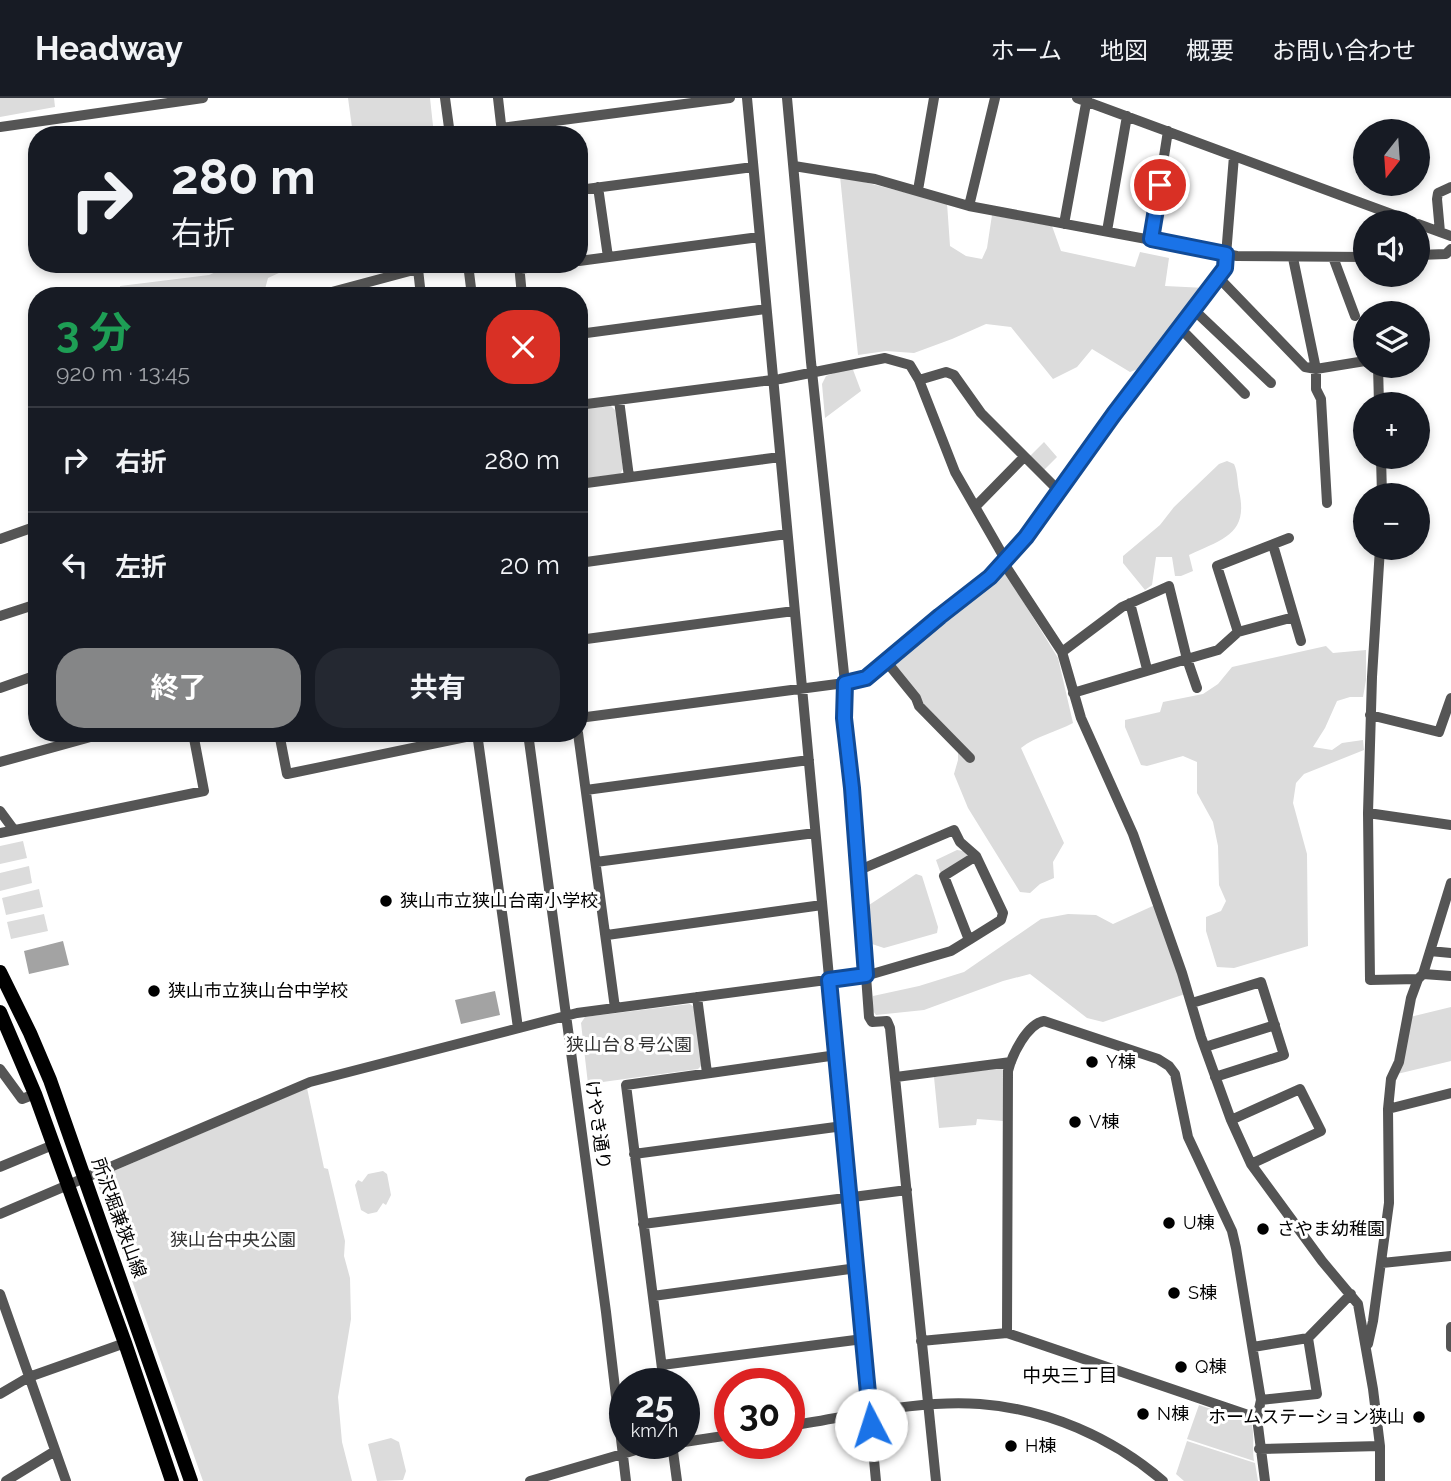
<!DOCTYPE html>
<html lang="ja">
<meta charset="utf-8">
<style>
body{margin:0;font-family:Raleway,"Noto Sans JP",sans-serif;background:#242831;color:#f1f3f6;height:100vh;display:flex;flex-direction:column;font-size:26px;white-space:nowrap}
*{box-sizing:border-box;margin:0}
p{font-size:23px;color:#9ea1a6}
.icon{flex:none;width:38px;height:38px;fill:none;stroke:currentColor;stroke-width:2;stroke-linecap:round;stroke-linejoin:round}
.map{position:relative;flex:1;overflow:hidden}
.side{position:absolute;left:28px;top:189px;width:560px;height:455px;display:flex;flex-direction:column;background:#171b24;border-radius:28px;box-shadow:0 4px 10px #0003}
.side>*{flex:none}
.top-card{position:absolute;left:28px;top:28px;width:560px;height:147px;border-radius:28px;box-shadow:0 4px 10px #0003;background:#171b24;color:#f1f3f6;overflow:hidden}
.needle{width:46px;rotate:197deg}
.tools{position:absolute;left:1353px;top:21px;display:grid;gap:14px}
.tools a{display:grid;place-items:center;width:77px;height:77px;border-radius:50%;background:#171b24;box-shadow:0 4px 10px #0003;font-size:35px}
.speed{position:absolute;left:609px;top:1270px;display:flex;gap:14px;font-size:35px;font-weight:700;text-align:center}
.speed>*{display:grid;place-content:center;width:91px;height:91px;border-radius:50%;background:#171b24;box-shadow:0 4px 10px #0003;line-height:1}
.speed small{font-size:18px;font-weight:400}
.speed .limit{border:10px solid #d22;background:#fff;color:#111}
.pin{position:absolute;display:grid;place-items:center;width:60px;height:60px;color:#fff;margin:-30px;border:4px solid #fff;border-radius:50%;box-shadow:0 2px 7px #0007}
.me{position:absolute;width:77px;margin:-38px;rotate:355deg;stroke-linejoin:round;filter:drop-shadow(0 0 5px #0008)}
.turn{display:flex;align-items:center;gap:24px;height:147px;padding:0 28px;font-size:32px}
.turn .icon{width:91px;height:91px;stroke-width:2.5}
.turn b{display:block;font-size:49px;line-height:60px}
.round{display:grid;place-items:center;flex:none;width:74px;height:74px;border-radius:28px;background:#242831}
.overview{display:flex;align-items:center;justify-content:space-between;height:119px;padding:0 28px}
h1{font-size:42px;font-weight:700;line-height:52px;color:#1e9e55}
.action{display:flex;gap:14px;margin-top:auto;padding:14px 28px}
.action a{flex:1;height:80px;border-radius:28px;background:#858687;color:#fff;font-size:28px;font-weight:700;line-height:80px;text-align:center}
.action a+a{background:#242831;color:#f1f3f6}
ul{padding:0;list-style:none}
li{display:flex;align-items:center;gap:21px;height:105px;padding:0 28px;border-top:2px solid #363941}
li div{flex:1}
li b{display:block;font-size:26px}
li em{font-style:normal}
header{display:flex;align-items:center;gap:42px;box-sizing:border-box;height:98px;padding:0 35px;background:#171b24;border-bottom:2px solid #363941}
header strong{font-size:33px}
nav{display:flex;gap:38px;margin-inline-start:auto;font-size:24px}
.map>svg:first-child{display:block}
</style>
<header>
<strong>Headway</strong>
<nav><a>ホーム</a><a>地図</a><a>概要</a><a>お問い合わせ</a></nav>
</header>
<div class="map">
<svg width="1451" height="1383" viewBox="0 0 1451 1383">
<rect width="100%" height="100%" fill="#fff"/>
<path fill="#dcdcdc" d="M 0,0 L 54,0 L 55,9 L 0,19 Z
M 348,0 L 430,0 L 434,37 L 353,37 Z
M 840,78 L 947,105 L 950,148 L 966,158 L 982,161 L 987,150 L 992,117 L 1052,128 L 1061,153 L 1135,169 L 1140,154 L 1169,160 L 1165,188 L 1206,190 L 1149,267 L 1130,274 L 1092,251 L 1077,269 L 1053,281 L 1011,229 L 986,226 L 952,241 L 914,255 L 886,253 L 858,257 Z
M 234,166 L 280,166 L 281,174 L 268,180 L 265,191 L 270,198 L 121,198 L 120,188 L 209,177 Z
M 852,269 L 861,293 L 825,320 L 822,286 L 826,278 Z
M 611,308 L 615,312 L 623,371 L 620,376 L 579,381 L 579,312 Z
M 1044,344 L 1057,359 L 1043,373 L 1029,359 Z
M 1227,363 L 1234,366 C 1238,375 1237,383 1239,393 C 1249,436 1223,441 1189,457 L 1193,473 L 1181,478 L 1175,478 L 1172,459 L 1156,459 L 1152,487 L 1145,492 L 1123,465 L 1123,458 L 1160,427 L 1174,409 L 1219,366 Z
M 1005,474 L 1058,560 L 1073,625 C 1056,634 1036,638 1021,650 L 1064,745 L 1053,764 L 1054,780 L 1040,786 L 1030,795 L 1020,794 L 968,710 L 954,676 L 958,662 L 958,641 L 922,605 L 894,565 Z
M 1326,548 L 1333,555 L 1366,552 L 1366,582 L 1363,599 L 1350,599 L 1337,603 L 1325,630 L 1313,649 L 1332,652 L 1342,645 L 1363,642 L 1364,652 L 1304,676 L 1296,685 L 1293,705 L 1307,756 L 1308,848 L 1234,870 L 1217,869 L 1206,833 L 1206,819 L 1221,813 L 1226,803 L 1219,787 L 1218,748 L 1213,724 L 1197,695 L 1197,664 L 1183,658 L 1147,668 L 1141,667 L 1125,629 L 1125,622 L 1160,614 L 1163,604 L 1203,596 L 1218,586 L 1232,569 Z
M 23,743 L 27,760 L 0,766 L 0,748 Z
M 957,752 L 969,754 L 969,759 L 941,776 L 936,762 Z
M 29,768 L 32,785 L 0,793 L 0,775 Z
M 916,776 L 922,778 L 938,829 L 937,835 L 884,850 L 872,846 L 869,807 Z
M 39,791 L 43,809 L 6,817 L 2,800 Z
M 1155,807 L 1185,896 L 1103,924 L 1087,920 L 1030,876 L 1003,883 L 924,912 L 876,917 L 873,913 L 873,898 L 919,888 L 964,874 L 1041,821 L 1068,816 L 1096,817 L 1113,826 Z
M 44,816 L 48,833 L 11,841 L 7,824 Z
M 690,906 L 694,909 L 702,967 L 698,971 L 588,986 L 581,925 L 585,919 Z
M 1451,909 L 1451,963 L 1397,976 L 1410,919 Z
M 1000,970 L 1004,972 L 1003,1023 L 977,1021 L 976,1027 L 939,1030 L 934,979 Z
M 307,990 L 324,1070 L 328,1071 L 345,1143 L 344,1158 L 350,1180 L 351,1221 L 338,1299 L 342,1344 L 352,1383 L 203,1383 L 97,1084 L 100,1079 Z
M 383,1073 L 387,1076 L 391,1097 L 386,1107 L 383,1105 L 377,1114 L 368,1116 L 361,1112 L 355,1087 L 358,1082 L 362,1084 L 368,1076 Z
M 1199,1307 L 1251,1324 C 1255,1335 1252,1351 1254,1363 L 1187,1341 Z
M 391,1340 L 399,1344 L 406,1373 L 403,1382 L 377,1383 L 368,1346 Z
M 1187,1343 L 1255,1365 L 1258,1383 L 1184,1383 L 1176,1376 Z"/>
<path fill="#a3a3a3" d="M 63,843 L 69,867 L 29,876 L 24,853 Z
M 495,893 L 500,917 L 461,926 L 455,902 Z"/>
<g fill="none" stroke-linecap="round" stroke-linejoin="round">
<path stroke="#555" stroke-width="10" d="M 445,0 L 450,37
M 498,0 L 502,35
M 747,0 L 876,1383
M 787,0 L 811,264 L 845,585 L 844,619 L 854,712 L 869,919 L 872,924 L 887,923 L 890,930 L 936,1383
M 1077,0 L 1413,124
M 0,29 L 203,0
M 501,30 L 730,0
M 794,68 L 875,81 L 969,108 L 1237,158 L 1365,159
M 598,89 L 608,159
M 579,92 L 753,69
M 918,92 L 934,0
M 969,108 L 995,0
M 1064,126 L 1087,0
M 1418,126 L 1451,138
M 1107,133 L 1127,18
M 1440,134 L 1437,101 L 1438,95 L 1451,89
M 1151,141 L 1168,33
M 1418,157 L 1446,156 L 1451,151
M 1333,159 L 1355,218
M 1293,160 L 1316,271 L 1316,291 L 1321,301 L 1327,405
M 579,163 L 759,139
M 468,166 L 472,198
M 519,166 L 522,198
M 418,171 L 421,198
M 519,171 L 557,166
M 1218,179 L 1305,269 L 1316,271 L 1365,263
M 325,198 L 328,195 L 436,166
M 1194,212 L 1271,285
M 1180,230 L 1245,296
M 579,236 L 766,211
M 1378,268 L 1379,306
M 919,282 L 946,274 L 954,277 L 981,315 L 1058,392
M 619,302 L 629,379
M 579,307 L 780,281 L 885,260 L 910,267 L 919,282 L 955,374 L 1005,461
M 1381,359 L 1382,397
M 37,360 L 34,361 L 37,370
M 579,386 L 780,359
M 976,408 L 1024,359
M 0,441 L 37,428
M 1273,447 L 1301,543
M 1380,450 L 1372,579 L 1368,715 L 1370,882 L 1418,881
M 1003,464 L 1062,554 L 1081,620 L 1133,736 L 1182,875 L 1201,939 L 1231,1022 L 1251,1066 L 1322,1163 L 1358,1206 L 1373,1291 L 1380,1348 L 1380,1383
M 579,465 L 787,436
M 1130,505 L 1147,571
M 0,518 L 37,506
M 1238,534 L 1294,519
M 579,542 L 794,513
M 1062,554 L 1122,509 L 1169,488 L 1187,561 L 1218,552 L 1238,534 L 1217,468 L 1289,440
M 886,563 L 916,600 L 919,608 L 970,660
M 0,590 L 37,577
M 1073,595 L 1187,561 L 1197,590
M 1370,617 L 1439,634 L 1451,600
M 579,620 L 860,583 L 990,479 L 1026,439 L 1114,316 L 1225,170 L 1234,58
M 279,635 L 287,676 L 485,635
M 477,635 L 518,930
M 528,635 L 606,1214 L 626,1383
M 578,635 L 615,910
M 0,664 L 105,635
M 586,692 L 809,662
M 0,713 L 14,732
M 1368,715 L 1451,727
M 0,735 L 204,693 L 193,635
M 976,758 L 1003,815 L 1001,822 L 969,842 L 944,778 Z
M 596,764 L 815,735
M 857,773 L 954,732 L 960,744 L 976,758
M 607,837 L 822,807
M 1430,853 L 1451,855
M 1423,876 L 1451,878
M 697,899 L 707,975
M 1192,905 L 1261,884 L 1284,957 L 1215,979
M 1205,949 L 1275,927
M 0,971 L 22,1001 L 35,996
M 896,979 L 1011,964
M 1388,1011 L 1451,995
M 1231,1022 L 1300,991 L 1321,1033 L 1251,1066
M 634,1056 L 843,1028
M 0,1069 L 53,1047
M 0,1116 L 310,984 L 577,915 L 872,876 L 951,853 L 969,842
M 643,1126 L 907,1092
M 1382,1165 L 1451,1158
M 0,1196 L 66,1383
M 653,1198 L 857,1170
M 1451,1229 L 1451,1249
M 1007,1235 L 1008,973 C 1012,957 1027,926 1044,923 L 1158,961 L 1169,968 L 1175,976 L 1188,1039 L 1232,1133 L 1236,1150 L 1261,1302 L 1257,1320 L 1265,1383
M 921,1243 L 1007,1235 L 1257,1320
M 1368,1246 L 1373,1223 L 1389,1105 L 1388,1011 L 1391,981 L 1399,964 L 1411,900 L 1418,881 L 1423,876 L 1451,785
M 1253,1249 L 1308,1240 L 1351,1196
M 662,1267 L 863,1241
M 664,1286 L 626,987 L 837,957
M 0,1296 L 29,1279 L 125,1245
M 1261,1302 L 1317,1296 L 1308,1240
M 789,1328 C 849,1319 920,1301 980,1306 C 1047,1311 1112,1339 1163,1383
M 684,1344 L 730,1337
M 672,1346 L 677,1383
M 1259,1351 L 1380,1348
M 6,1383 L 55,1353
M 530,1383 L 636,1352 L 674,1346"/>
<path stroke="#000" stroke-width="14" d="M 0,874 L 30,935 L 50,982 L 191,1383
M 0,914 L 35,996 L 125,1245 L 172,1383"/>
</g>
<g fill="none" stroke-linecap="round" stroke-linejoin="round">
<defs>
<path id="route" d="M 871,1327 L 829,882 L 866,877 L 852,690 L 844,620 L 845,585 L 866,580 L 940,518 L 990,479 L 1026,439 L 1114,316 L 1225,170 L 1226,156 L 1151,141 L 1160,87"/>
</defs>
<use href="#route" stroke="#114b97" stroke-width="18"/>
<use href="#route" stroke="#1a73e8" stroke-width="12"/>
</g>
<g fill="#000" stroke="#fff" stroke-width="2.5">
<circle cx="386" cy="803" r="7"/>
<circle cx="154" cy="893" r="7"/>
<circle cx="1092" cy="964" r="7"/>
<circle cx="1075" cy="1024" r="7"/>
<circle cx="1169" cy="1125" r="7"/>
<circle cx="1263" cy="1131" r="7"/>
<circle cx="1174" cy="1195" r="7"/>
<circle cx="1181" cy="1269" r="7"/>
<circle cx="1143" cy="1316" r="7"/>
<circle cx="1419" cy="1319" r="7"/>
<circle cx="1011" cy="1348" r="7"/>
</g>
<g text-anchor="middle" stroke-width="6" stroke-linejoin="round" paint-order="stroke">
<g font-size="18" fill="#000" stroke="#fff" text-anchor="start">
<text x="400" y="809">狭山市立狭山台南小学校</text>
<text x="168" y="899">狭山市立狭山台中学校</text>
<text x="1106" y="970">Y棟</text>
<text x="1089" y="1030">V棟</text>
<text x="1183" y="1131">U棟</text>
<text x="1277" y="1137">さやま幼稚園</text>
<text x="1188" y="1201">S棟</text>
<text x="1195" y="1275">Q棟</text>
<text x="1157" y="1322">N棟</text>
<text x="1405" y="1325" text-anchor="end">ホームステーション狭山</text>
<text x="1025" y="1354">H棟</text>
</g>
<g font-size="18" fill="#333" stroke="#fff">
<text x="629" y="953">狭山台８号公園</text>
<text x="233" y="1148">狭山台中央公園</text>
</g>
<g font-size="18" fill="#000" stroke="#fff">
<text transform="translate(598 1027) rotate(82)" y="6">けやき通り</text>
<text transform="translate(119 1120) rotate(70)" y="6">所沢堀兼狭山線</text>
</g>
<g font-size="19" fill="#000" stroke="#fff">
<text x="1070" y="1284">中央三丁目</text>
</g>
</g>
</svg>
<div class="tools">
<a><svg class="needle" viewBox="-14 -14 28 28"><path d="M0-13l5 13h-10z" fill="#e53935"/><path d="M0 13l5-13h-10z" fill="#9ea1a6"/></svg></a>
<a><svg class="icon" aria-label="sound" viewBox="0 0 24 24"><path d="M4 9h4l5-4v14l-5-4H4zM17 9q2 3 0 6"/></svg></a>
<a><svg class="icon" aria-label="layers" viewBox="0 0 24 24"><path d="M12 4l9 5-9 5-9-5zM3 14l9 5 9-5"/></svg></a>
<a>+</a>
<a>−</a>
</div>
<div class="speed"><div>25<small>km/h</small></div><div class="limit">30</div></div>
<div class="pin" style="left:1160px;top:87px;background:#d93025"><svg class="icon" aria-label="arrive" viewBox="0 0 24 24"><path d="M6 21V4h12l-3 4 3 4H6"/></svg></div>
<svg class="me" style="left:871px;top:1327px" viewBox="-20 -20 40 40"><circle r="19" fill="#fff"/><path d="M0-13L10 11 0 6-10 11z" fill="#1a73e8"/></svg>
<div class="top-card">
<div class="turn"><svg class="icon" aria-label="right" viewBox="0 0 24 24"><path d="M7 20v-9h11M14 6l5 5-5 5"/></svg><div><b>280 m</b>右折</div></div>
</div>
<section class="side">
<div class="overview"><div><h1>3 分</h1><p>920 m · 13:45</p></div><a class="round" style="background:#d93025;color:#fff"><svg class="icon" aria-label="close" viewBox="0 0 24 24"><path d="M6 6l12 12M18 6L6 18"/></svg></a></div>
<ul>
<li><svg class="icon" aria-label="right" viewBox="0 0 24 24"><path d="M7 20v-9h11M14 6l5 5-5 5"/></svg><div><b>右折</b></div><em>280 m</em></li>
<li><svg class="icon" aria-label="left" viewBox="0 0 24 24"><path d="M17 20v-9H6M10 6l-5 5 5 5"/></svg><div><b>左折</b></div><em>20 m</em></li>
</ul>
<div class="action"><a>終了</a><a>共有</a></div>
</section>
</div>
